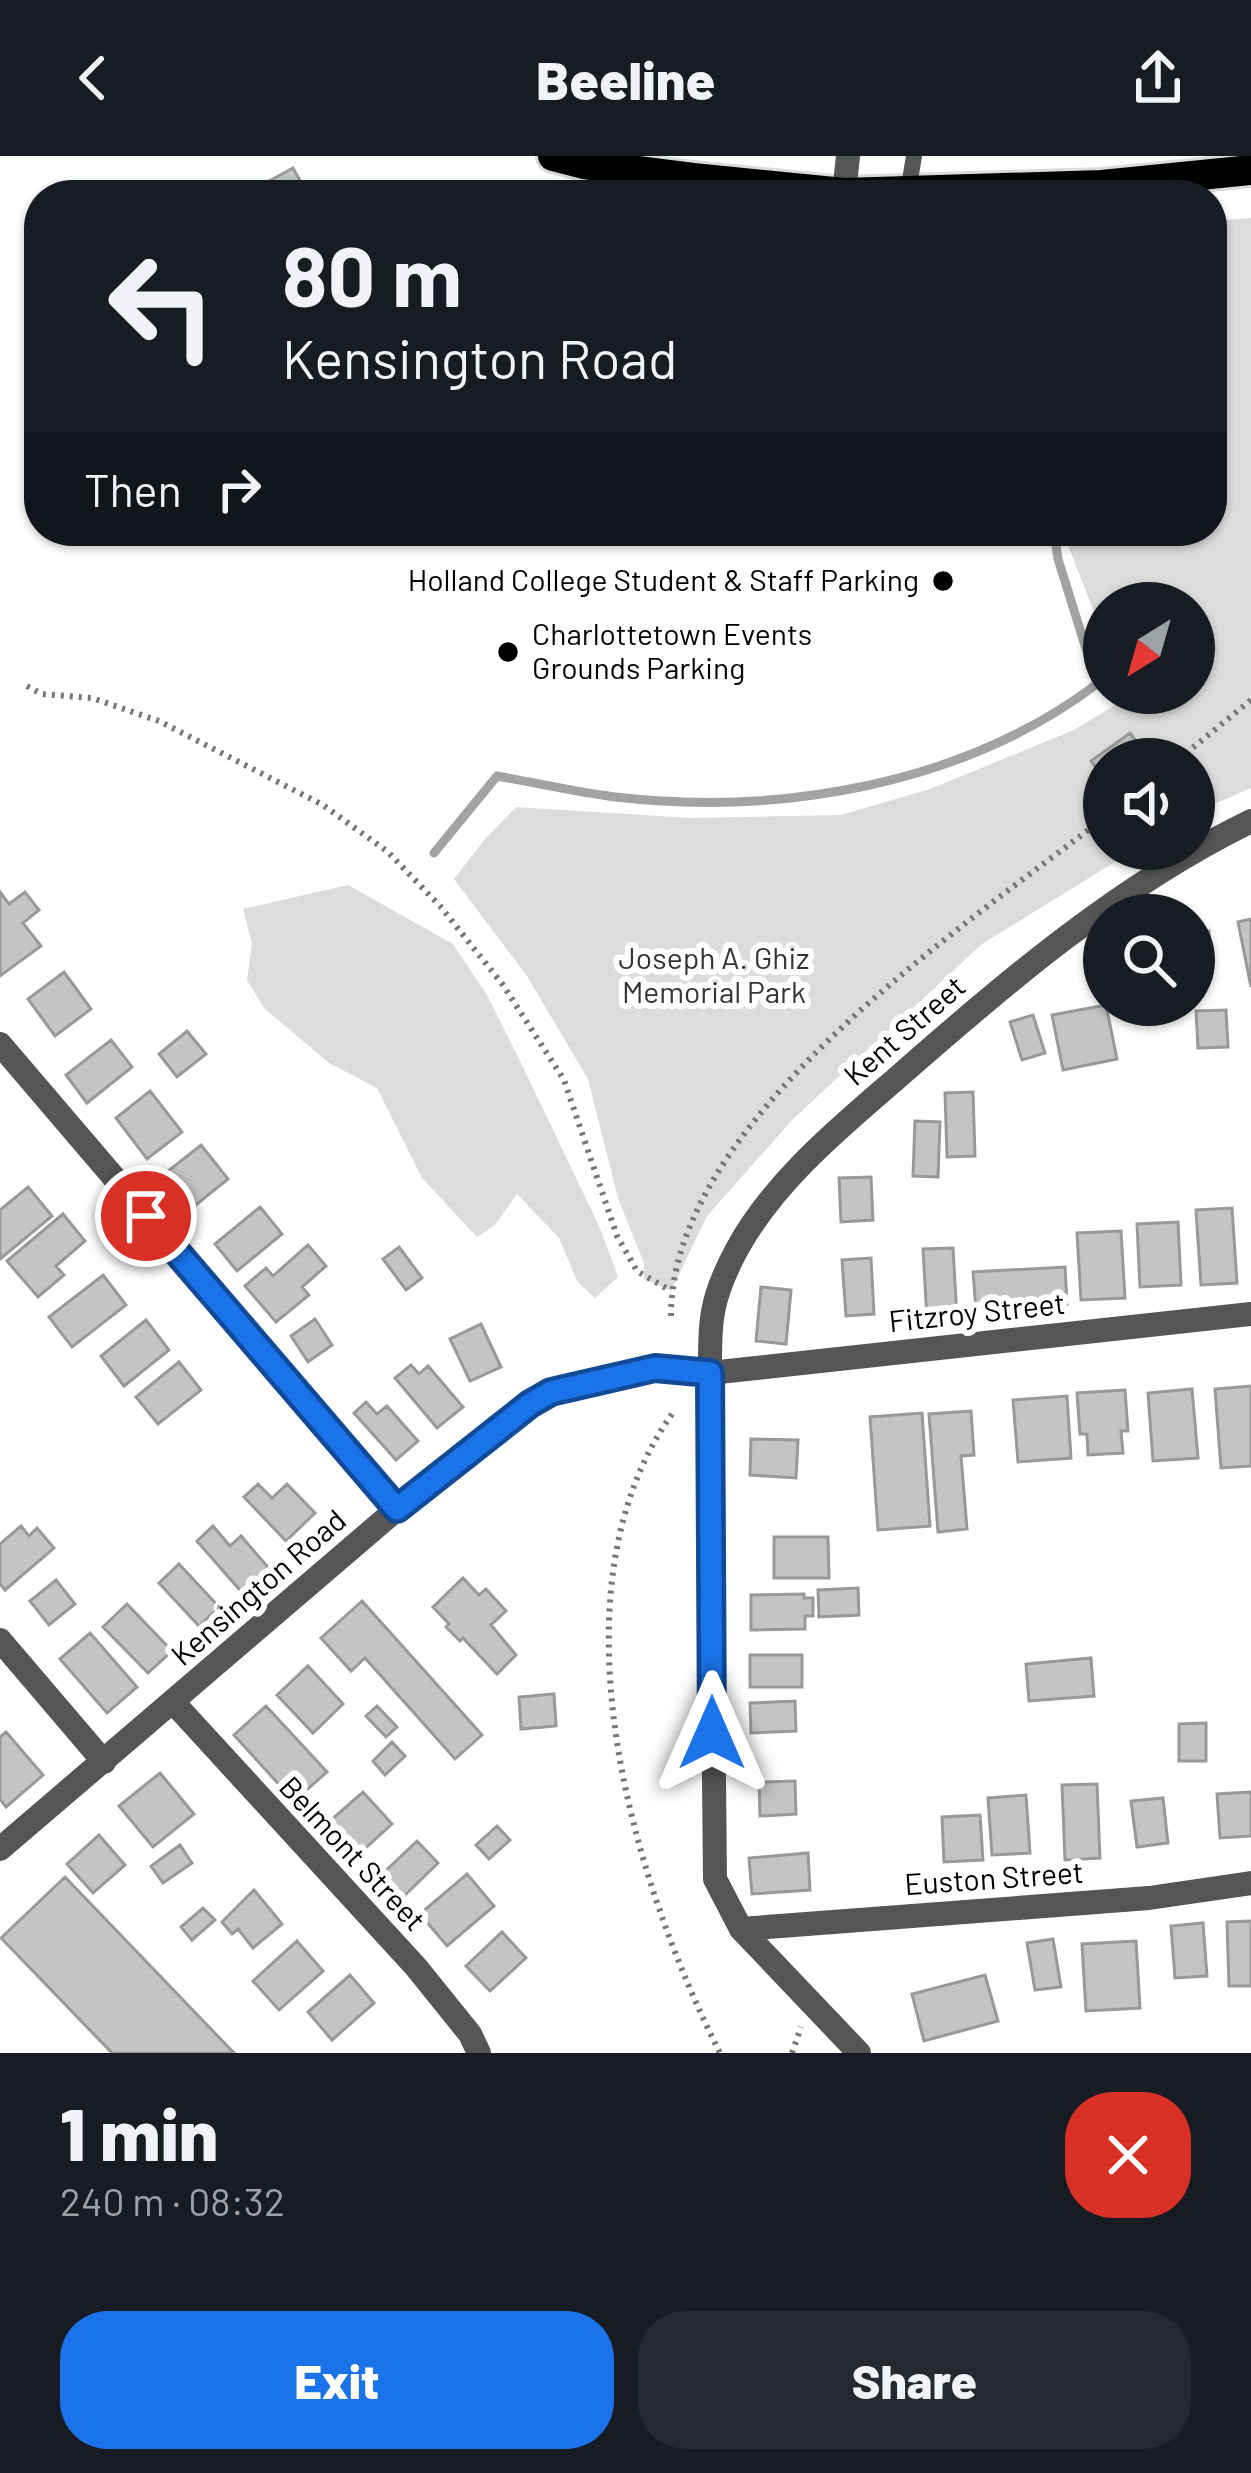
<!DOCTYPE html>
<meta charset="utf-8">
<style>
body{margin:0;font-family:Barlow,sans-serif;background:#242831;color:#f1f3f6;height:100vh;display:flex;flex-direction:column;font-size:45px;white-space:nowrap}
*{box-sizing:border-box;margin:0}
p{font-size:39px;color:#9ea1a6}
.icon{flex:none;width:66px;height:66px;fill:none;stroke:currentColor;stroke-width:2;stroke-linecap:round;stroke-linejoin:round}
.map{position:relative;height:1897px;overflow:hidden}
.details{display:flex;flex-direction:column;background:#171b24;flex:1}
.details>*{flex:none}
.banner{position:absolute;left:24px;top:24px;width:1203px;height:366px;border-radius:48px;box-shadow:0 3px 9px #0004;background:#171b24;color:#f1f3f6;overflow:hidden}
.needle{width:78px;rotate:217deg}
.tools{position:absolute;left:1083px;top:426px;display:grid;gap:24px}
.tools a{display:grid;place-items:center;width:132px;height:132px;border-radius:50%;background:#171b24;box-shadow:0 3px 9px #0004;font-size:60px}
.pin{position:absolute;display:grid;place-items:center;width:102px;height:102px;color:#fff;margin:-51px;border:6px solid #fff;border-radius:50%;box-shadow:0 3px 12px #0007}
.me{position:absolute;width:132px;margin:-66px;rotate:0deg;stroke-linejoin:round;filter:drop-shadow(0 0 9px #0008)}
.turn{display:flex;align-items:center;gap:42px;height:252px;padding:0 60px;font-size:54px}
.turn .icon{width:156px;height:156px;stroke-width:2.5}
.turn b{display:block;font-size:84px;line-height:102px}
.then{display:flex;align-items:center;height:114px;padding:0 60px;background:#0003;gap:24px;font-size:45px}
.round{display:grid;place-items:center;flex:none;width:126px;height:126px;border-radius:48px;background:#242831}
.head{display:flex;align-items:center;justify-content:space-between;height:204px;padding:0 60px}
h1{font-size:72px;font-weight:800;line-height:90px}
.action{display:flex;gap:24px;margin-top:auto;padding:24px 60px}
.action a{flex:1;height:138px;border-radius:48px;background:#1a73e8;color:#fff;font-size:48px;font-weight:800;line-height:138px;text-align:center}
.action a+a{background:#242831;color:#f1f3f6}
header{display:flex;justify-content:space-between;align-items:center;height:156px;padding:0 60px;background:#171b24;font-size:54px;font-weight:800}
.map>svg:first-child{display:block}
</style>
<header><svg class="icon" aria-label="back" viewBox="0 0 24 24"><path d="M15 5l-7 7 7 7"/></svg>Beeline<svg class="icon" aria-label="share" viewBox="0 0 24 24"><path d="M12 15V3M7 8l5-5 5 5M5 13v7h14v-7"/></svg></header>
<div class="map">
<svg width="1251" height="1897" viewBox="0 0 1251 1897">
<rect width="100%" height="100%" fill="#fff"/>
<path fill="#dcdcdc" d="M 1251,62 L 1251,632 L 1194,657 L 1194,603 L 1104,603 L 1104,693 L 1136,693 L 982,788 L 793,963 L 707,1060 L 671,1135 L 644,1123 L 644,1107 L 618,1042 L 588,923 L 527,820 L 454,723 L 485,683 L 516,651 L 692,662 L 841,659 L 930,633 L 1074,574 L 1135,537 L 1194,537 L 1194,447 L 1104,447 L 1104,481 L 1069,392 L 1067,375 L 1212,375 L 1212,65 Z
M 348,729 L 453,788 L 487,839 L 521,907 L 599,1070 L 618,1121 L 595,1142 L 577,1125 L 559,1082 L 517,1038 L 495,1069 L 477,1081 L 422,1022 L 377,932 L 329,907 L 264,852 L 247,824 L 252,788 L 243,753 Z"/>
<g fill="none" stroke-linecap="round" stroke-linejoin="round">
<path stroke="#a3a3a3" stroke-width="9" d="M 434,697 L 497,620 C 537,627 576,636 615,641 C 780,660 963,629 1097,528 L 1058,403 L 1054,375"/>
</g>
<path fill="#c4c4c4" stroke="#999" stroke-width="3" d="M 293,12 L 308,39 L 244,39 Z
M 1130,577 L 1144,596 L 1135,603 L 1104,603 L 1104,622 L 1091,605 Z
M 0,736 L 9,748 L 25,736 L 39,754 L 23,767 L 41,790 L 0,820 Z
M 1251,763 L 1251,831 L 1238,766 Z
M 1209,775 L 1211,823 L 1194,824 L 1194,776 Z
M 64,816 L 91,853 L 55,880 L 28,843 Z
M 1106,849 L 1117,903 L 1063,914 L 1052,859 Z
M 1226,854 L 1228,891 L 1198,892 L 1196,855 Z
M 1033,859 L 1045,897 L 1022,904 L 1010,866 Z
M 187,875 L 206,898 L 177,921 L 159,898 Z
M 111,884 L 132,911 L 87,947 L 66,919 Z
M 150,935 L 182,976 L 147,1003 L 116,962 Z
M 973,936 L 975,1000 L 947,1001 L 945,937 Z
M 915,965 L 940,966 L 938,1021 L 913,1020 Z
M 201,989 L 228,1023 L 186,1057 L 158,1023 Z
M 871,1021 L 873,1064 L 841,1066 L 839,1022 Z
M 28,1031 L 52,1060 L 0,1103 L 0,1054 Z
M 260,1051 L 282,1078 L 237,1115 L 215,1088 Z
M 1232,1052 L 1237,1127 L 1201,1129 L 1196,1054 Z
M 63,1058 L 85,1085 L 56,1110 L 64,1119 L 38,1141 L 7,1105 Z
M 1178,1066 L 1181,1129 L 1140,1131 L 1137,1068 Z
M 1121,1075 L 1125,1142 L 1081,1144 L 1077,1077 Z
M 308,1089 L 326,1110 L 302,1131 L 309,1139 L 276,1166 L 245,1130 L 266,1112 L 273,1120 Z
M 399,1091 L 422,1122 L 406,1134 L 383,1103 Z
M 953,1092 L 957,1162 L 927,1164 L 923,1093 Z
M 871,1102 L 874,1158 L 846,1160 L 842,1104 Z
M 1065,1111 L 1067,1148 L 976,1153 L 973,1116 Z
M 103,1119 L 126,1149 L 72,1191 L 49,1161 Z
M 761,1131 L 791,1134 L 786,1188 L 756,1185 Z
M 315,1163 L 332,1189 L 308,1206 L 291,1180 Z
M 146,1164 L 169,1194 L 124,1230 L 101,1200 Z
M 481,1168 L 501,1211 L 470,1225 L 450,1183 Z
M 179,1206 L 201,1234 L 158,1268 L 136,1241 Z
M 411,1209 L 419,1218 L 428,1210 L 463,1251 L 437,1272 L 395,1222 Z
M 1251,1230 L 1251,1310 L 1221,1312 L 1215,1233 Z
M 1192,1233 L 1198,1302 L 1153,1305 L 1148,1237 Z
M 1125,1234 L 1128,1275 L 1121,1275 L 1123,1297 L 1088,1299 L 1087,1278 L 1080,1278 L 1077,1237 Z
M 1067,1240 L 1071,1302 L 1018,1306 L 1013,1244 Z
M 366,1246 L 377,1258 L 387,1250 L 418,1285 L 396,1304 L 354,1257 Z
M 971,1255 L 974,1299 L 961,1300 L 967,1373 L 938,1376 L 929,1258 Z
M 922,1257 L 930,1370 L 878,1374 L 870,1261 Z
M 751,1283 L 798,1284 L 796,1322 L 750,1319 Z
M 258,1328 L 272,1342 L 287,1328 L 315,1357 L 286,1385 L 244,1341 Z
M 21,1370 L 29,1380 L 37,1372 L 54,1392 L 5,1434 L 0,1428 L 0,1388 Z
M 213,1370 L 230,1390 L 241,1380 L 273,1417 L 246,1441 L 197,1385 Z
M 774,1381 L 828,1381 L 829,1422 L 774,1422 Z
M 179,1408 L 219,1451 L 199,1470 L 159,1427 Z
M 463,1422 L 479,1439 L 486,1433 L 506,1455 L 491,1469 L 516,1499 L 497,1518 L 463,1482 L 460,1485 L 446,1471 L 449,1468 L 433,1451 Z
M 56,1424 L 75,1448 L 49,1469 L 30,1445 Z
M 858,1432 L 859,1459 L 819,1461 L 818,1434 Z
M 804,1438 L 804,1442 L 813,1442 L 813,1460 L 805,1460 L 805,1473 L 751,1474 L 751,1439 Z
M 362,1445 L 482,1579 L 455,1603 L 365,1502 L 351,1515 L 321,1482 Z
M 127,1448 L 172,1495 L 148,1517 L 103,1471 Z
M 90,1477 L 137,1531 L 107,1557 L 60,1503 Z
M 750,1499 L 802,1499 L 802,1531 L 750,1531 Z
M 1091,1502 L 1094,1540 L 1029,1545 L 1026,1508 Z
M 308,1510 L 343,1548 L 313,1577 L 277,1539 Z
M 554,1538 L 556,1570 L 521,1573 L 519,1541 Z
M 795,1545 L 796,1575 L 751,1577 L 750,1547 Z
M 266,1550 L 327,1616 L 294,1645 L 234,1579 Z
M 377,1550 L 397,1571 L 386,1581 L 366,1560 Z
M 1206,1567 L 1206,1605 L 1179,1605 L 1179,1568 Z
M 6,1576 L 43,1619 L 6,1651 L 0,1643 L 0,1581 Z
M 392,1586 L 405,1600 L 385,1619 L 373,1605 Z
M 160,1617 L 194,1658 L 153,1691 L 119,1650 Z
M 795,1625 L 796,1658 L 760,1660 L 759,1626 Z
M 1097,1628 L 1100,1702 L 1065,1704 L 1062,1629 Z
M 363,1636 L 392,1668 L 360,1697 L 331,1664 Z
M 1251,1636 L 1251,1680 L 1220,1682 L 1217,1638 Z
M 1026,1639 L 1030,1697 L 992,1699 L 988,1642 Z
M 1163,1642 L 1168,1687 L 1137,1691 L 1131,1645 Z
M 980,1659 L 983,1704 L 944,1706 L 942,1661 Z
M 497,1670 L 510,1684 L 489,1703 L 476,1689 Z
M 99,1679 L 125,1709 L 93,1737 L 67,1708 Z
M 417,1685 L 438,1707 L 400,1744 L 378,1722 Z
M 180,1689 L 192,1707 L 163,1727 L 151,1710 Z
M 808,1697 L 810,1734 L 752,1738 L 749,1702 Z
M 467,1718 L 494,1750 L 447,1790 L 420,1758 Z
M 65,1721 L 234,1897 L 112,1897 L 1,1782 Z
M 254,1734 L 282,1768 L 253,1792 L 238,1773 L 232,1778 L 222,1766 Z
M 203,1752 L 215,1764 L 192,1784 L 181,1771 Z
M 1251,1765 L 1251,1830 L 1229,1830 L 1227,1766 Z
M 1203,1767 L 1207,1820 L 1175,1822 L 1171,1770 Z
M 502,1776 L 526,1802 L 490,1835 L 466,1810 Z
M 1053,1783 L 1061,1831 L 1035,1834 L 1027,1787 Z
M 297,1785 L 323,1815 L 279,1854 L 253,1825 Z
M 1136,1785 L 1140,1852 L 1086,1855 L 1082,1788 Z
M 350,1819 L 374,1847 L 332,1884 L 308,1856 Z
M 985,1819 L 998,1865 L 924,1885 L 912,1838 Z"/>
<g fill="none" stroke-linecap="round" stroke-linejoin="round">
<defs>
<path id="primary" d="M 553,0 L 584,8 L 693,22 L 844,37 L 1102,29 L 1251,14"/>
</defs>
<use href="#primary" stroke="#dbdbdb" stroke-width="36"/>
<path stroke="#777" stroke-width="6" stroke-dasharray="3 6" stroke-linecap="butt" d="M 27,530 L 41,538 L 92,542 L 159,565 L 323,649 L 388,696 L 440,750 L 503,829 L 564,924 L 617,1080 L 637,1115 L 671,1135
M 1179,603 L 1251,544
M 671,1160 C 671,964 962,772 1104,662
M 672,1258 C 547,1434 631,1721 720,1897
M 792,1897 L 801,1871"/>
<path stroke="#555" stroke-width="16" d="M 908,36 L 914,0"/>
<path stroke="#555" stroke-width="24" d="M 0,888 L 397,1353
M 0,1484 L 104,1606
M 173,1546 L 416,1811 L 470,1878 L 479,1897
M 741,1773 L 1149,1742 L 1251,1727
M 859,1897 L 741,1773 L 715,1723 L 710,1217 L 1251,1158"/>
<path stroke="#555" stroke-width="24" d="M 844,37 L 848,0
M 0,1693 L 397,1353 L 530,1248 L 551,1236 L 655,1212 L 710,1217 C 710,1164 710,1144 736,1095 C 773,1026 839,972 897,922 C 1006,826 1120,729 1251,665"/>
<use href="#primary" stroke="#000" stroke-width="30"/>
</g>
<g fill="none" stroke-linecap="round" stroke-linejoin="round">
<defs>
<path id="route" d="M 146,1060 L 397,1353 L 530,1248 L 551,1236 L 655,1212 L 710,1217 L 712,1577"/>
</defs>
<use href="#route" stroke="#114b97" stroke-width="30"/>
<use href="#route" stroke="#1a73e8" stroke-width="21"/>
</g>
<g fill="#000" stroke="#fff" stroke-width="4.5">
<circle cx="943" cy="425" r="12"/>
<circle cx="508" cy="496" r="12"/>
</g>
<g text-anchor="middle" stroke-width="12" stroke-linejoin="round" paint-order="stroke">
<g font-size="30" fill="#000" stroke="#fff" text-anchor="end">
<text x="919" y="435">Holland College Student &amp; Staff Parking</text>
<text x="532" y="489" text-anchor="start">Charlottetown Events<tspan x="532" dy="34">Grounds Parking</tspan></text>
</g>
<g font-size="30" fill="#333" stroke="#fff">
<text x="714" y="813">Joseph A. Ghiz<tspan x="714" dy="34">Memorial Park</tspan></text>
</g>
<g font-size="30" fill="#000" stroke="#fff">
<text transform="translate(905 875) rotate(-41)" y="10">Kent Street</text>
<text transform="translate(977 1157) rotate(-6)" y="10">Fitzroy Street</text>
<text transform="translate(259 1432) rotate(-41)" y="10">Kensington Road</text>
<text transform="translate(352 1698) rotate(47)" y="10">Belmont Street</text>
<text transform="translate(994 1723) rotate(-4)" y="10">Euston Street</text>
</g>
</g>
</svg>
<div class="tools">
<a><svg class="needle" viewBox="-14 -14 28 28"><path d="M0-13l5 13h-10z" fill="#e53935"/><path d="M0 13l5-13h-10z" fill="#9ea1a6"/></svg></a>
<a><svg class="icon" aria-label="sound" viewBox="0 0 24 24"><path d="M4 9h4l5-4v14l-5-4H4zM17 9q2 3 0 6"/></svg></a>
<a><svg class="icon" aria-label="search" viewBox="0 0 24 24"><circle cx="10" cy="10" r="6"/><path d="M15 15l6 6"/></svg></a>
</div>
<div class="pin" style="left:146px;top:1060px;background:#d93025"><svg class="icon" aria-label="arrive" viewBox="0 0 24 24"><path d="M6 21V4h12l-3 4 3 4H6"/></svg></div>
<svg class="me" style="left:712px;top:1577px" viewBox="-20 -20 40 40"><path d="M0-17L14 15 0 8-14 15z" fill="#1a73e8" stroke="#fff" stroke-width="4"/></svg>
<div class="banner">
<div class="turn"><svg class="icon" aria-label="left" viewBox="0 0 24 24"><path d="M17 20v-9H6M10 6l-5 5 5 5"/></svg><div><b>80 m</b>Kensington Road</div></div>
<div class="then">Then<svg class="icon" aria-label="right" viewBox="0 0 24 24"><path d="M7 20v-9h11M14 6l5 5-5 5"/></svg></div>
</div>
</div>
<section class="details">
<div class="head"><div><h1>1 min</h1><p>240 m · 08:32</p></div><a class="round" style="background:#d93025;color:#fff"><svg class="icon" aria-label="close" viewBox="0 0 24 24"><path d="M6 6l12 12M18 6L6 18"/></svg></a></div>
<div class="action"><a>Exit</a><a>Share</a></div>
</section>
